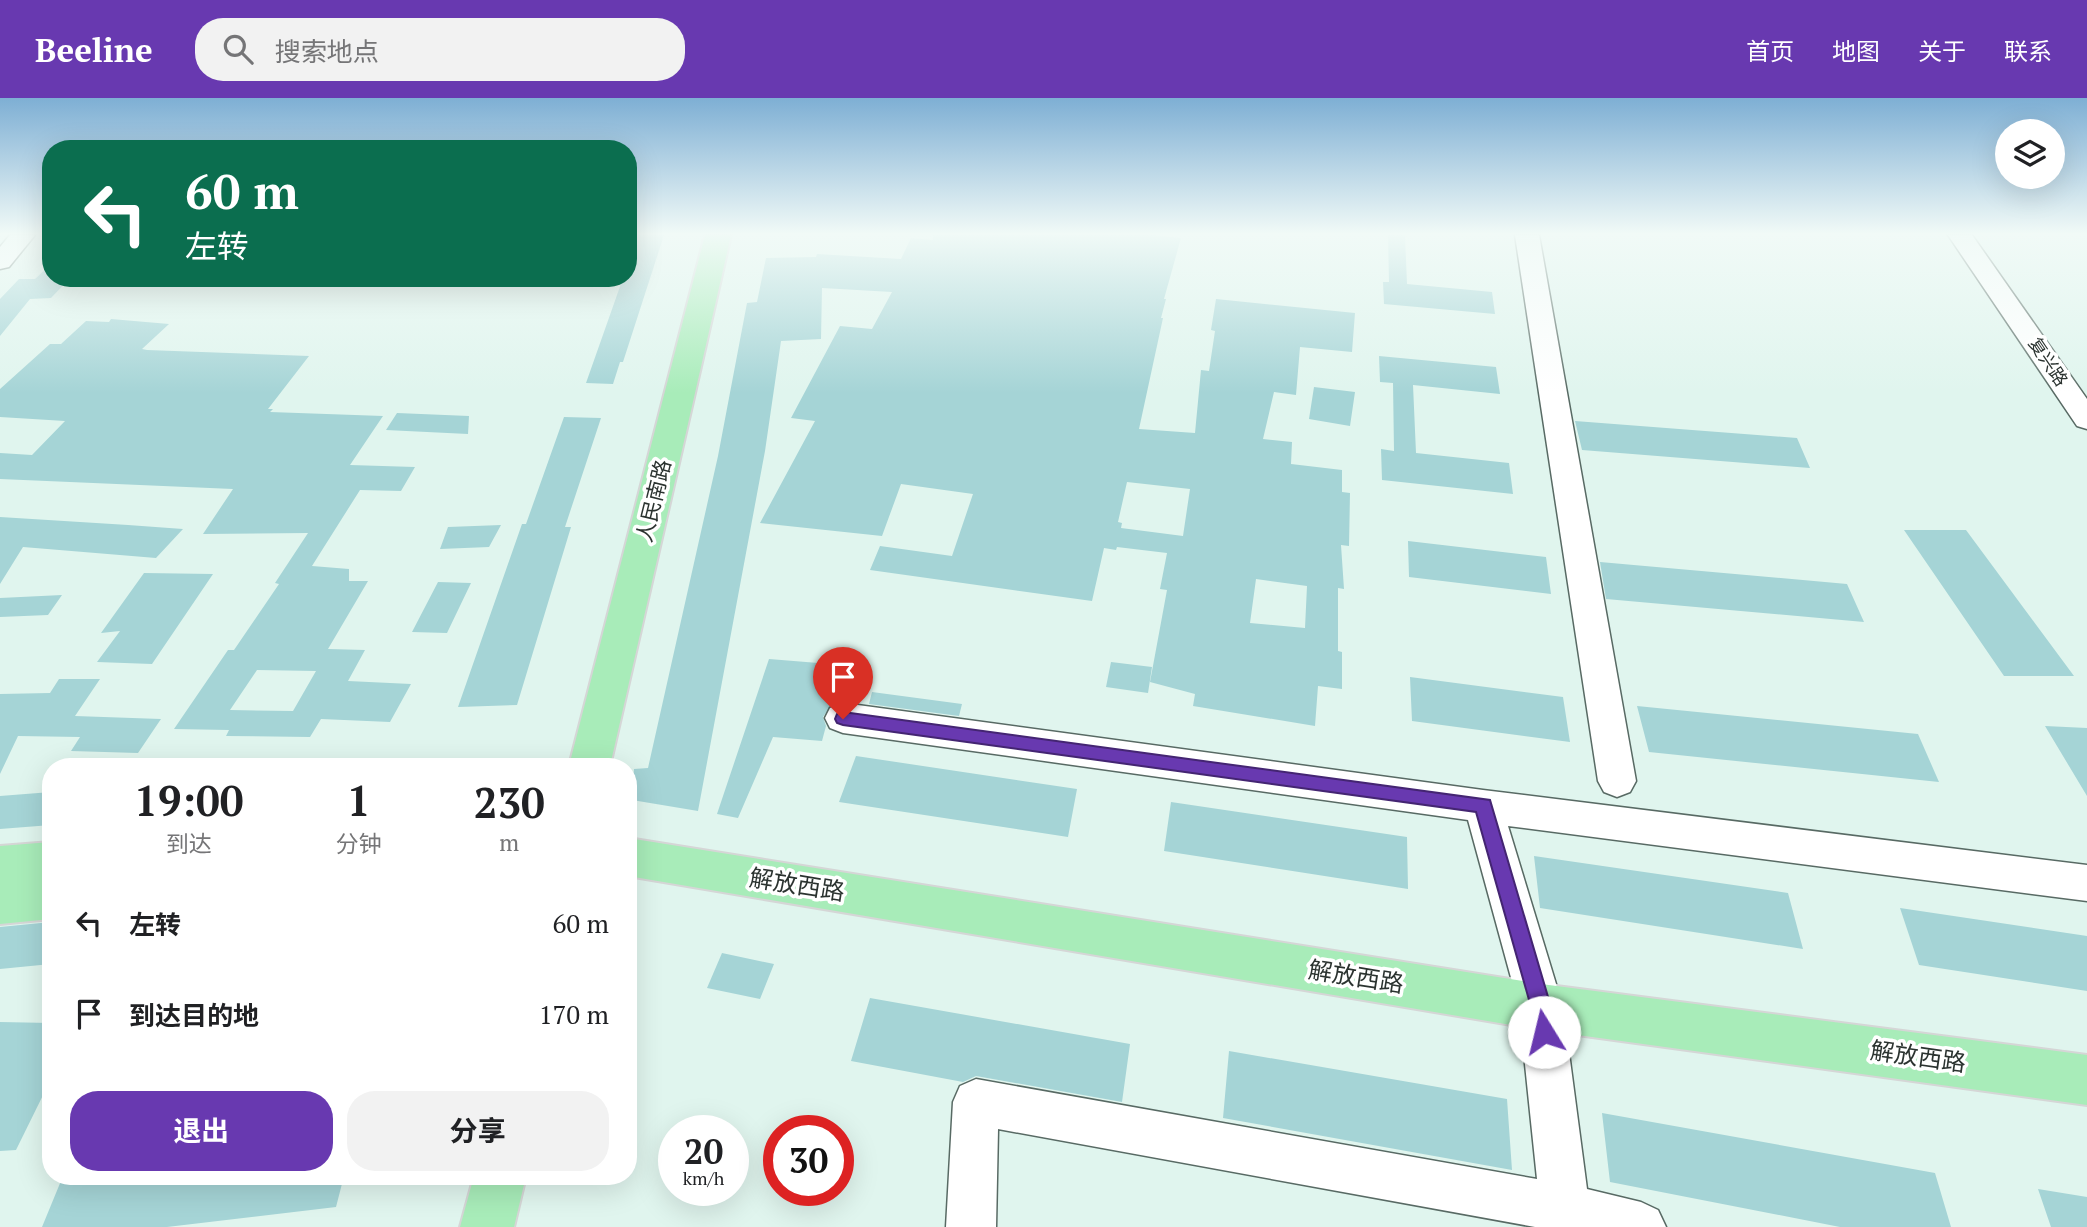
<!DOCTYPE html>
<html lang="zh">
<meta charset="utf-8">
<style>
body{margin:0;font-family:"PT Serif","Noto Sans SC",serif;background:#f2f2f2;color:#202124;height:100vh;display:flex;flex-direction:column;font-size:26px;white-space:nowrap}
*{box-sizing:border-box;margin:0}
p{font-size:23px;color:#757577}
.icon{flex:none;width:38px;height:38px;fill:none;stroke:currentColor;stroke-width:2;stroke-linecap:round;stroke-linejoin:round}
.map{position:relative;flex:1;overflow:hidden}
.details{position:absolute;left:42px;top:660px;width:595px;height:427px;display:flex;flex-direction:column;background:#fff;border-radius:28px;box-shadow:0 7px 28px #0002}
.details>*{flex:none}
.hud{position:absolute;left:42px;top:42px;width:595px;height:147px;border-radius:28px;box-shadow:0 7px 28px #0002;background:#0b6e4f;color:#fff;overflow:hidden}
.buttons{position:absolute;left:1995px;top:21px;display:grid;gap:14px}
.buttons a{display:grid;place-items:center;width:70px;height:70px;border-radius:50%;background:#fff;box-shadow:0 7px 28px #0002;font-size:35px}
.speed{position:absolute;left:658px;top:1017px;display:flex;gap:14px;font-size:35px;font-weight:700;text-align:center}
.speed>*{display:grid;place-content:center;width:91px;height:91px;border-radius:50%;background:#fff;box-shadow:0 7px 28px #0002;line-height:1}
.speed small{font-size:18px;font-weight:400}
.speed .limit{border:10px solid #d22;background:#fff;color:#111}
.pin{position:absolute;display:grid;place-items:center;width:60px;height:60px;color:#fff;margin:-72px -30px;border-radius:50% 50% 50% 0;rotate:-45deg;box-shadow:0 0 7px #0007}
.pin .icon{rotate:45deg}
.me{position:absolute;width:77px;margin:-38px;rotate:351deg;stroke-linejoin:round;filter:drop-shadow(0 0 5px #0008)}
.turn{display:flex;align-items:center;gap:24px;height:147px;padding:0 28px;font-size:32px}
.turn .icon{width:91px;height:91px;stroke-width:2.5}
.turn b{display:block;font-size:49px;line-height:60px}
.eta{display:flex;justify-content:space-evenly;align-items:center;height:119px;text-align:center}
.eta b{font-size:42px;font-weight:700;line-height:49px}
.action{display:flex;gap:14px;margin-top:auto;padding:14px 28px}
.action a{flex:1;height:80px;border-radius:28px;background:#6839b0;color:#fff;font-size:28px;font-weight:700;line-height:80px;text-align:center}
.action a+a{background:#f2f2f2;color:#202124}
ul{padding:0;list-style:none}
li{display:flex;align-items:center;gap:21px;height:91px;padding:0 28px}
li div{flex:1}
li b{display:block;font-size:26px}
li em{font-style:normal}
header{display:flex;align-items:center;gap:42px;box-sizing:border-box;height:98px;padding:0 35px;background:#6839b0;color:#fff}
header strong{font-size:33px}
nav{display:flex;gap:38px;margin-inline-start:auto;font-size:24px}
.search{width:490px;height:63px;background:#f2f2f2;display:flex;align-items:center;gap:18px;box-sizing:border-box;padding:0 24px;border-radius:28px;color:#757577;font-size:26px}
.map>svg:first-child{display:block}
</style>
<header>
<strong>Beeline</strong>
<div class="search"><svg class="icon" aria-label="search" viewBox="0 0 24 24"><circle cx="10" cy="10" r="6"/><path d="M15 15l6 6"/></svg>搜索地点</div>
<nav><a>首页</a><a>地图</a><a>关于</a><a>联系</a></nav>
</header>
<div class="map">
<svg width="2087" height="1129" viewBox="0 0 2087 1129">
<rect width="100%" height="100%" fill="#e0f5ee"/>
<path fill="#a5d4d6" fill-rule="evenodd" d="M 638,137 L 664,137 L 623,264 L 620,264 L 613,286 L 586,285 L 623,180 L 628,180 L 628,166 Z
M 933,137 L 1153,137 L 1181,140 L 1164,201 L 1166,201 L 1161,220 L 1163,220 L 1139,331 L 1195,335 L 1201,272 L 1209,273 L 1215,233 L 1211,232 L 1216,201 L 1355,215 L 1352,254 L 1300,249 L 1296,297 L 1274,294 L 1263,341 L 1292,344 L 1291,366 L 1342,372 L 1342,394 L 1350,395 L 1349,448 L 1341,447 L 1344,491 L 1338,490 L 1338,553 L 1342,554 L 1342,591 L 1318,588 L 1315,628 L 1193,608 L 1195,596 L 1150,584 L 1167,492 L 1160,491 L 1167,455 L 1117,449 L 1116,452 L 1104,450 L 1092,503 L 870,472 L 880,448 L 952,458 L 973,396 L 901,386 L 882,438 L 760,425 L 815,323 L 791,320 L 840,228 L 872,231 L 892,194 L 822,190 L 821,241 L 781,243 L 765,353 L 698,713 L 632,702 L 634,671 L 648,670 L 718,358 L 747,205 L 757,204 L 766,160 L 816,159 L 817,156 L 901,161 L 911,140 L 933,142 ZM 1127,384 L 1190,391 L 1183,438 L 1121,430 L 1122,425 L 1118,424 ZM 1256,481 L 1307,488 L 1305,530 L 1250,525 Z
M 1388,137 L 1405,137 L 1407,186 L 1492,194 L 1495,216 L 1384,206 L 1383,184 L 1389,184 Z
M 51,166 L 51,180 L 70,180 L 51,200 L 30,201 L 0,238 L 0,201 L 19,181 L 35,181 Z
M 111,221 L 169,226 L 142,251 L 147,252 L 309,258 L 268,311 L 273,311 L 270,314 L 383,318 L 350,367 L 415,369 L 401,393 L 360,392 L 312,468 L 349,471 L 349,483 L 368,483 L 328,551 L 365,552 L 348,583 L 411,586 L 390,624 L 321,621 L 310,639 L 226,638 L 229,632 L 174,631 L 228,552 L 234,552 L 279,486 L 275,485 L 308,435 L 203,436 L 233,391 L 0,381 L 0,355 L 32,357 L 65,323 L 0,319 L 0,291 L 50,246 L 61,246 L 86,223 L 109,224 ZM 257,572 L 316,573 L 293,613 L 230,612 Z
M 1379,258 L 1496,269 L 1500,296 L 1413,287 L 1416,355 L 1509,365 L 1513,396 L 1382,382 L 1381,351 L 1394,353 L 1393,285 L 1380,284 Z
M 1314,289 L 1355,294 L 1350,328 L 1309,321 Z
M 397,315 L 469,318 L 468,336 L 386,332 Z
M 564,319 L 601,320 L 565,429 L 571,429 L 517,607 L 458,609 L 522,426 L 526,426 Z
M 1575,323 L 1797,340 L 1810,370 L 1582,352 Z
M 0,419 L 128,427 L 183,431 L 156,460 L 23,449 L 0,486 Z
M 501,427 L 489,449 L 440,451 L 448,429 Z
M 1904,432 L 1966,432 L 2074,578 L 2004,578 Z
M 1408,443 L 1546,459 L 1551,496 L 1409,479 Z
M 1600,464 L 1847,486 L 1864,524 L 1606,501 Z
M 144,475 L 213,476 L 152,566 L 97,564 L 120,533 L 101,535 Z
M 438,484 L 471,485 L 447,535 L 412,534 Z
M 62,497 L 48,517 L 0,519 L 0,500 Z
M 769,561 L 843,567 L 832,606 L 823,619 L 826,628 L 822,643 L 773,639 L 738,720 L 717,716 Z
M 1111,564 L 1152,569 L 1148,595 L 1106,589 Z
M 1410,579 L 1563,599 L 1570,644 L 1412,623 Z
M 59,581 L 100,581 L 75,618 L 161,621 L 138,655 L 71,653 L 80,639 L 18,638 L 0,676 L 0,596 L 50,595 Z
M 872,594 L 962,606 L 959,618 L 869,606 Z
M 1637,608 L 1918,636 L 1939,684 L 1649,654 Z
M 2045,628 L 2087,630 L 2087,698 Z
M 856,658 L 1077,691 L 1068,739 L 839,704 Z
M 51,694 L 51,727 L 0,731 L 0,698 Z
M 1171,704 L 1407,739 L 1408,791 L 1164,753 Z
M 1534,758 L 1788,795 L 1803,851 L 1540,810 Z
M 1900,810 L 2087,838 L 2087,893 L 1919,867 Z
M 51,824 L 51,866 L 0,871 L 0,829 Z
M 722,855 L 774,866 L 760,901 L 707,890 Z
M 870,900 L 1130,946 L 1122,1004 L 976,978 L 963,984 L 851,963 Z
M 0,924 L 51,925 L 51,981 L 16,1052 L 0,1053 Z
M 1229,953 L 1507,1001 L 1512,1072 L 1223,1020 Z
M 1602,1015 L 1935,1075 L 1951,1129 L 1840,1129 L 1610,1084 Z
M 63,1078 L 344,1078 L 336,1109 L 167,1129 L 42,1129 Z
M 2038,1091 L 2087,1099 L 2087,1129 L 2051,1129 Z"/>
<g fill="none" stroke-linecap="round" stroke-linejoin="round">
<defs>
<path id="minor" d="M 10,137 L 35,137 L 9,169 L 0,171 L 0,149 Z
M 1515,137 L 1539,137 L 1636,683 L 1630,694 L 1617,699 L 1604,694 L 1598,683 Z
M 1948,137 L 1972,137 L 2087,301 L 2087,331 L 2077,328 Z
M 843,605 L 1483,692 L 2087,767 L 2087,803 L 1508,728 L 1563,909 L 1587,1091 L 1641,1104 L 1658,1112 L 1666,1129 L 1535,1129 L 998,1031 L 996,1129 L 946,1129 L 953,1004 L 960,988 L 976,981 L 1537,1081 L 1519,909 L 1468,722 L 843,635 L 830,630 L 825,620 L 830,610 Z"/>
<path id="major" d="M 705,137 L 731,137 L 610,668 L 569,668 Z
M 628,740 L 1541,886 L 2087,957 L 2087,1007 L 1541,932 L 628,778 Z
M 51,744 L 51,821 L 0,826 L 0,748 Z
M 474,1078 L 526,1078 L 514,1129 L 460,1129 Z"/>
</defs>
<use href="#minor" stroke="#586a64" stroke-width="3"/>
<use href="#major" stroke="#d5d6d6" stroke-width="4"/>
<use href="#minor" fill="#fff" fill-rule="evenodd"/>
<use href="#major" fill="#a8ecb9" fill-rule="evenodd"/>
</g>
<linearGradient id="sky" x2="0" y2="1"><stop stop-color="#7eafd4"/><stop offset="0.46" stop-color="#f1faf7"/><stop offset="1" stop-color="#f1faf7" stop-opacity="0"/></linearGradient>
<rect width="2087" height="295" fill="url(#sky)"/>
<path fill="#6839b0" stroke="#442572" stroke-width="2" d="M 843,614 L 1490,702 L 1551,909 L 1554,934 L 1551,941 L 1544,944 L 1537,941 L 1531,909 L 1476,714 L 843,627 L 837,625 L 835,621 L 837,616 Z"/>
<g text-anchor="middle" stroke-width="7" stroke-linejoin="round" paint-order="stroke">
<g font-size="18" fill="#2b3330" stroke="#fff">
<text transform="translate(2048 264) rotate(56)" y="6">复兴路</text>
</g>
<g font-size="21" fill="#2b3330" stroke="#fff">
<text transform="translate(654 403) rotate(-76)" y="7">人民南路</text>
</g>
<g font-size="24" fill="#2b3330" stroke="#fff">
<text transform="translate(797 787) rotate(9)" y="8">解放西路</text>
<text transform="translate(1356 879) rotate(9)" y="8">解放西路</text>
<text transform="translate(1918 959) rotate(8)" y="8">解放西路</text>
</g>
</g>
</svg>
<div class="buttons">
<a><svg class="icon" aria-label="layers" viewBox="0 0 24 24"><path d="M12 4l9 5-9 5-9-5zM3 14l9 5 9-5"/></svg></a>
</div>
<div class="speed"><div>20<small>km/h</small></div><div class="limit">30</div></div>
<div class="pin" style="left:843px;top:621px;background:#d93025"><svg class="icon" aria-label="arrive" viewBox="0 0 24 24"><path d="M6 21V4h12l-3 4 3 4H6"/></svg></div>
<svg class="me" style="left:1544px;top:934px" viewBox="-20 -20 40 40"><circle r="19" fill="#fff"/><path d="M0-13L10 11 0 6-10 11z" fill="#6839b0"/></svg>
<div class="hud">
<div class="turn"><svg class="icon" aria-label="left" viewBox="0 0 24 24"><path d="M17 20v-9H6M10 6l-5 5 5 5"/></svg><div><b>60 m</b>左转</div></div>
</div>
<section class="details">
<div class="eta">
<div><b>19:00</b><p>到达</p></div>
<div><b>1</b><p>分钟</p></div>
<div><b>230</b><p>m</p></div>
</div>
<ul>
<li><svg class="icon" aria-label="left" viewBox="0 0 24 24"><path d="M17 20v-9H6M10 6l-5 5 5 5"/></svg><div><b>左转</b></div><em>60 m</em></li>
<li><svg class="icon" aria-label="arrive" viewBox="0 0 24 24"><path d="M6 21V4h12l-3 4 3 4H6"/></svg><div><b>到达目的地</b></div><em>170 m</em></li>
</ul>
<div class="action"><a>退出</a><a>分享</a></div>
</section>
</div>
